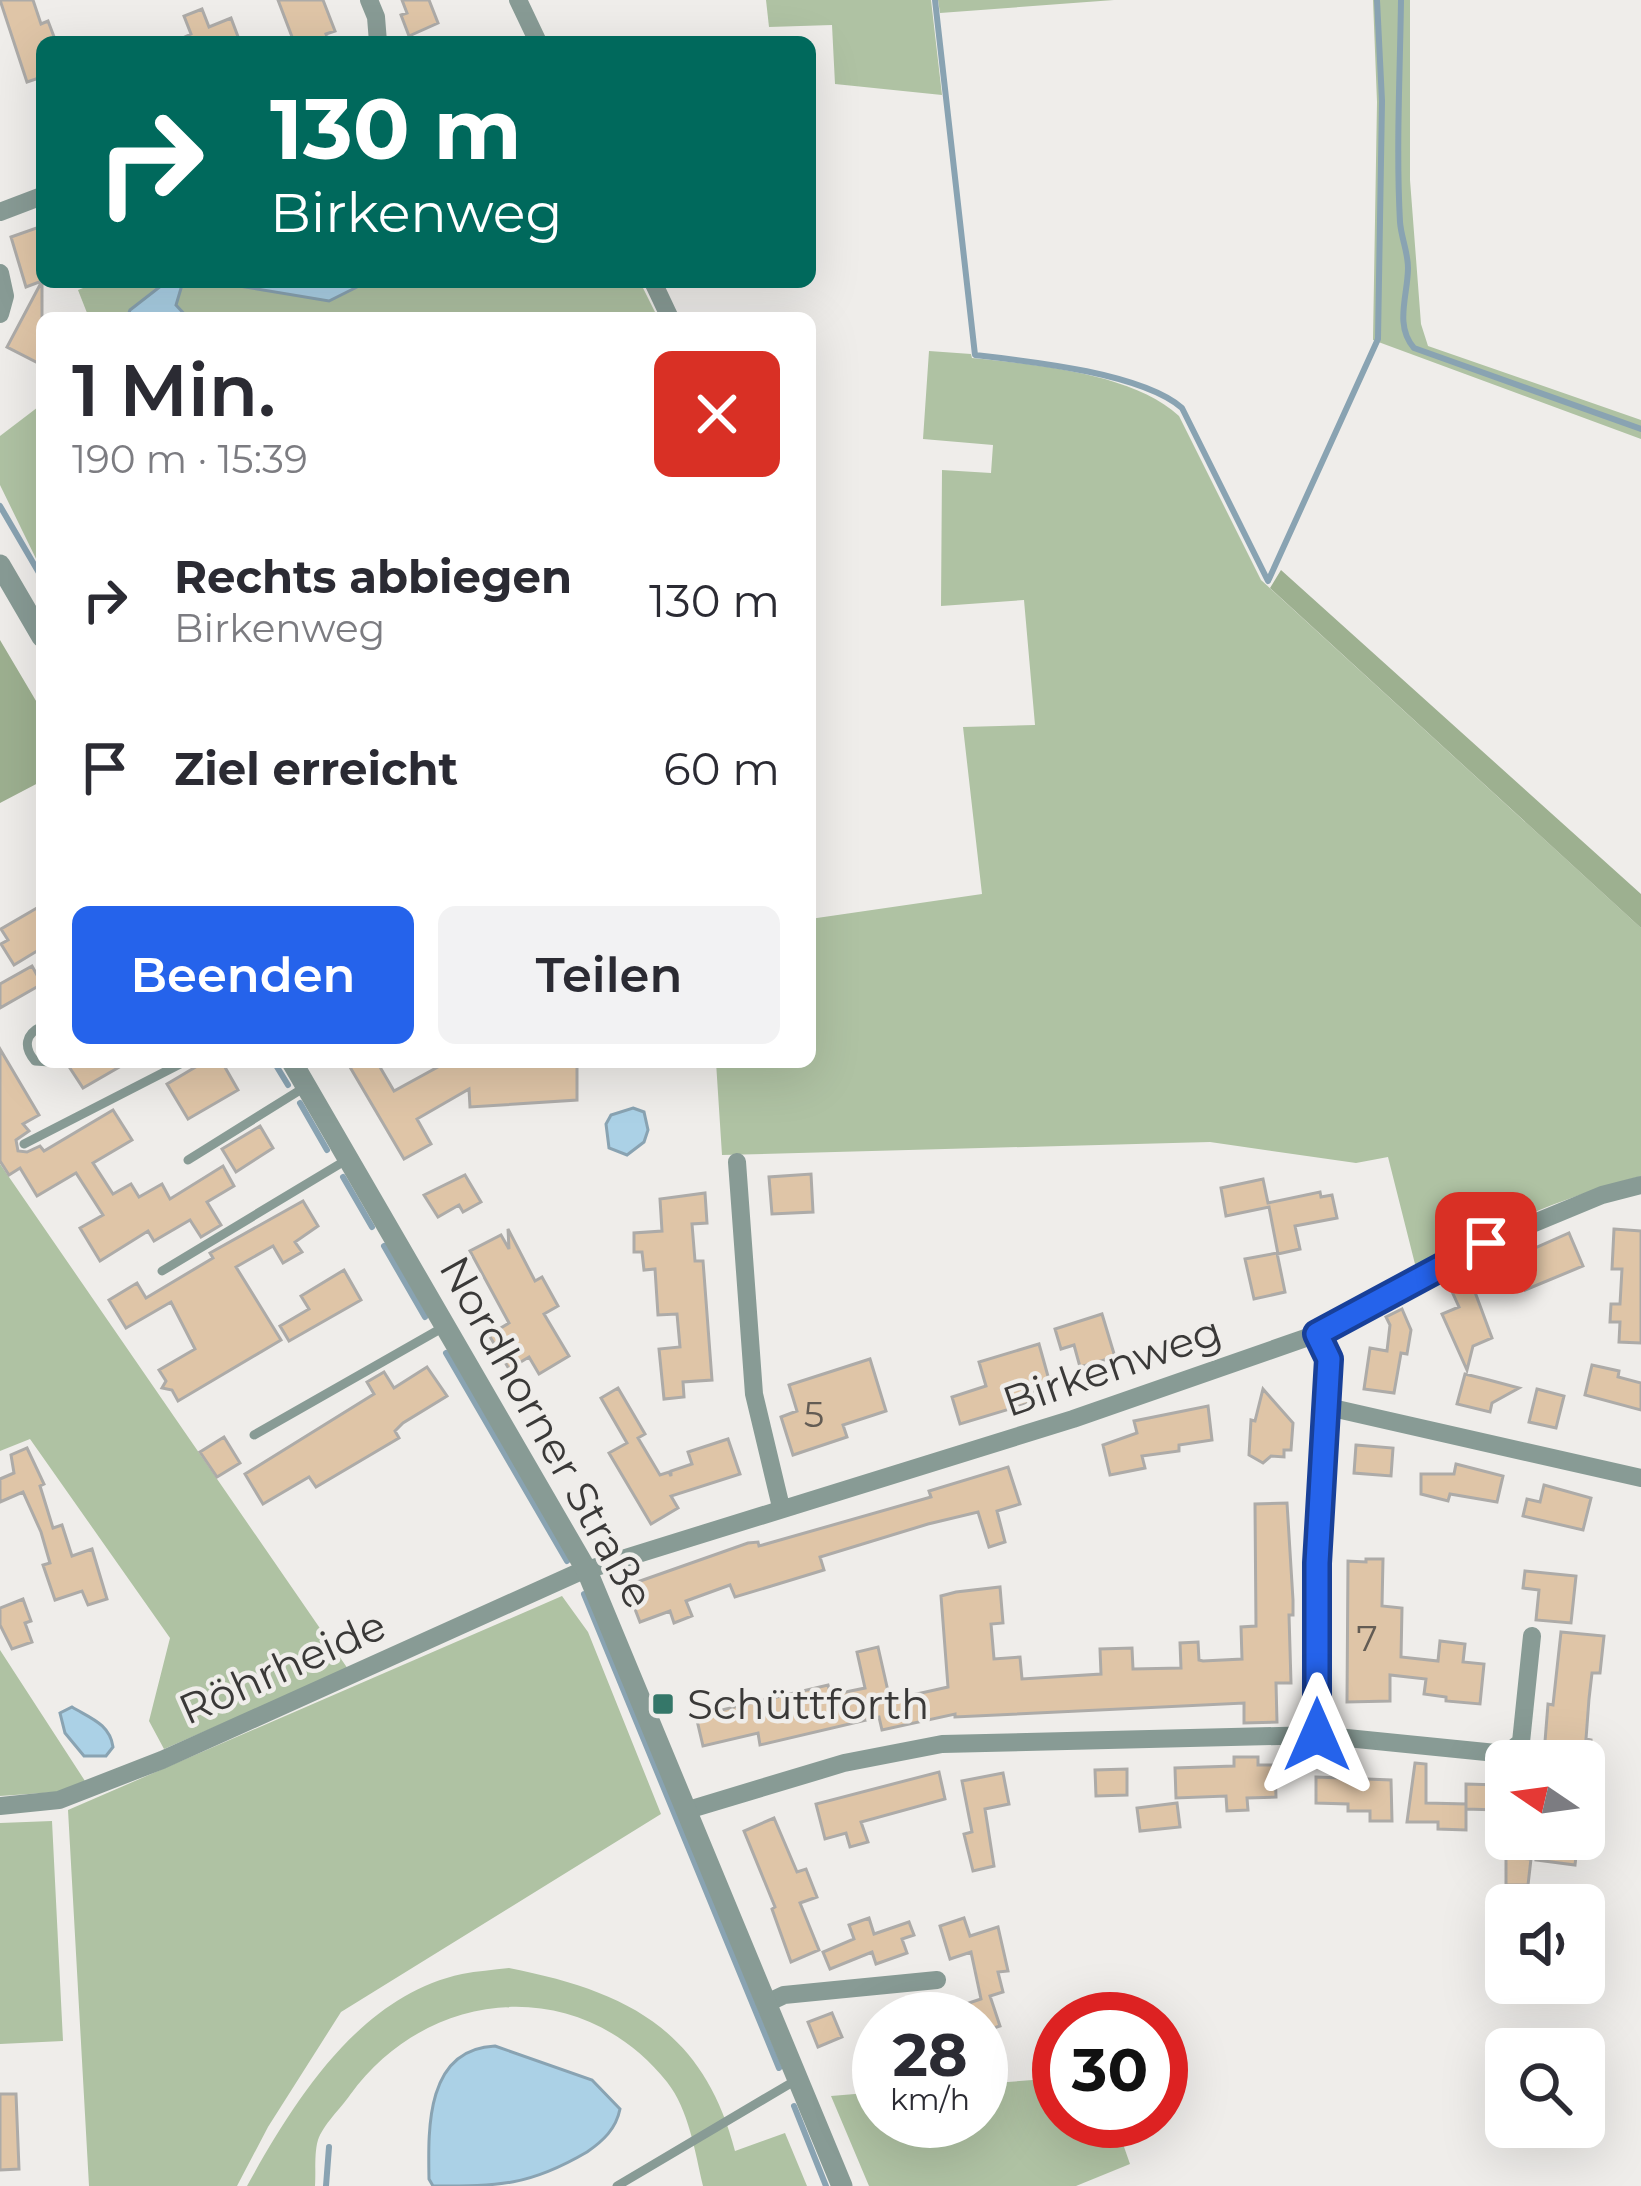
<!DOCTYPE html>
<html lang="de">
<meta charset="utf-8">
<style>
body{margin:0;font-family:Montserrat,sans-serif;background:#f2f2f3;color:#2b2b33;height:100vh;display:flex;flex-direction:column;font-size:45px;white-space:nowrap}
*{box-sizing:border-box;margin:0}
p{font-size:39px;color:#7c7c81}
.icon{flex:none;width:66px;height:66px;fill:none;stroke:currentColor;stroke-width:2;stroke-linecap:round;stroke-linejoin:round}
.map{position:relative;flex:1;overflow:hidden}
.side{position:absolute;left:36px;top:312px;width:780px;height:756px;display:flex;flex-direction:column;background:#fff;border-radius:18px;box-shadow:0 12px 48px #0002}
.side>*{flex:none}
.top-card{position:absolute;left:36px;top:36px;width:780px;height:252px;border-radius:18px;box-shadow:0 12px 48px #0002;background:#00695c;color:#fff;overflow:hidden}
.needle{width:78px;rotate:283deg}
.fabs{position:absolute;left:1485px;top:1740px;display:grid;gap:24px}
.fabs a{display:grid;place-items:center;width:120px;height:120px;border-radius:18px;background:#fff;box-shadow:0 12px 48px #0002;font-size:60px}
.speed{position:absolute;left:852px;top:1992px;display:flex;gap:24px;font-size:60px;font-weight:700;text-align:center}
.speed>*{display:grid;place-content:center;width:156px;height:156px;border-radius:50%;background:#fff;box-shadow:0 12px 48px #0002;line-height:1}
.speed small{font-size:30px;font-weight:400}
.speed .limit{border:18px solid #d22;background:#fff;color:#111}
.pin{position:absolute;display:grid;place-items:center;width:102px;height:102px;color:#fff;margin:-51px;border-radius:24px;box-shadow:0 6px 18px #0006}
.me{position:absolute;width:132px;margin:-66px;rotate:0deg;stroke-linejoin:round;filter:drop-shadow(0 0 9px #0008)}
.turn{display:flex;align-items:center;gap:42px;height:252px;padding:0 36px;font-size:54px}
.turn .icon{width:156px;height:156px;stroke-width:2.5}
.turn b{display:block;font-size:84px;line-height:102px}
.round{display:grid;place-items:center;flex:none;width:126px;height:126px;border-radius:18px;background:#f2f2f3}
.headline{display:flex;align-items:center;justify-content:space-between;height:204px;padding:0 36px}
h1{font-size:72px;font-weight:600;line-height:90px}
.action{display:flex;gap:24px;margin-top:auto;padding:24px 36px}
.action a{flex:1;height:138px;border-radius:18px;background:#2563eb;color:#fff;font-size:48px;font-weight:600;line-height:138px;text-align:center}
.action a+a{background:#f2f2f3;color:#2b2b33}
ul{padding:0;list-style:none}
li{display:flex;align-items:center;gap:36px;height:168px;padding:0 36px}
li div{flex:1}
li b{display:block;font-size:45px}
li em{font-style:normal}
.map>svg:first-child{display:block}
</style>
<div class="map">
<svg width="1641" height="2186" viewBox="0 0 1641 2186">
<rect width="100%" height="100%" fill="#efedea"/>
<path fill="#afc2a3" d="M 766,0 L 931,0 L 942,95 L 835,84 L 832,25 L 769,27 Z
M 938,0 L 1114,0 L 940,13 Z
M 1373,0 L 1410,0 L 1410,180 L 1421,324 L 1428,346 L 1641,420 L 1641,439 L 1373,340 L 1377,102 Z
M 98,282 L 640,282 L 658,318 L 89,318 L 78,290 Z
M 929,351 L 971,354 L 972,358 C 1032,364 1134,373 1179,416 L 1261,580 L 1641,928 L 1641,1176 C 1562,1197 1488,1230 1416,1268 L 1388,1157 L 1356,1163 L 1210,1142 L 722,1155 L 716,1062 L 810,1062 L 810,919 L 982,894 L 963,727 L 1035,725 L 1024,600 L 941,606 L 942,470 L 991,473 L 993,445 L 923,439 Z
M 42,404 L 42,571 L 0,485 L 0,436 Z
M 0,1164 L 348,1669 L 164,1749 L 149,1721 L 170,1638 L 30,1439 L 0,1451 Z
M 562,1596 L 588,1632 L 661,1814 L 341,2012 L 268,2127 L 237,2186 L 89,2186 L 68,1810 Z
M 0,1650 L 85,1781 L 57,1792 L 0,1796 Z
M 52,1821 L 63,2041 L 0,2044 L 0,1823 Z
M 509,1968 C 625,1991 703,2028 735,2151 L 785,2133 L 807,2186 L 703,2186 C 695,2152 689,2110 667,2082 C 581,1974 429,1986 350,2095 C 341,2108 323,2125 318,2140 C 314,2153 316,2172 315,2186 L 247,2186 C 294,2101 359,1996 462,1974 C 477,1971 493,1970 509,1968 Z
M 1059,2078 L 1059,2121 L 1115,2121 L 1130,2164 L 1076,2186 L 869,2186 L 831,2096 L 879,2092 L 879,2121 L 981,2121 L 981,2084 Z"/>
<path fill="#9db090" d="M 1281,570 L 1641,894 L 1641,928 L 1270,588 Z
M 0,640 L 42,711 L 42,781 L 0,803 Z"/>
<path fill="#abd1e6" stroke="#89a3b2" stroke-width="3" d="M 166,282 L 190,282 L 182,285 L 176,305 L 188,318 L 127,318 L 130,310 Z
M 215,282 L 367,282 L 329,301 Z
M 633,1108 L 644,1112 L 648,1130 L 644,1142 L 627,1155 L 609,1148 L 606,1124 L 611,1115 Z
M 72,1707 C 90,1718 110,1724 113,1747 L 106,1756 L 84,1756 L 65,1733 L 60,1713 Z
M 495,2046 L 592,2080 L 620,2109 C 616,2129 603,2141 587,2152 C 529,2186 500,2186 433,2186 L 429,2179 C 428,2128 426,2049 495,2046 Z"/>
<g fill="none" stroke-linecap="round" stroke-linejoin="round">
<path stroke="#89a3b2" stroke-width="6" d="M 935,0 L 975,355 C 1028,361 1142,373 1182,408 L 1268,581
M 1401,0 C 1400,74 1396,149 1400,222 C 1401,237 1408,252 1408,268 C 1408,295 1394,325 1414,348 L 1641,429
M 0,506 L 42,578
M 1269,579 L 1378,339 L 1382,101 L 1377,0
M 274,1062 L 288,1085
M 300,1103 L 327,1150
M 343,1177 L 372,1227
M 384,1246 L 425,1317
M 446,1353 L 567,1561
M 584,1594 L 779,2068
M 794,2106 L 826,2186
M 326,2186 L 329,2147"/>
</g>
<path fill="#dfc5a7" stroke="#adaba8" stroke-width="3" d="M 0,0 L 33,0 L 41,24 L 48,21 L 56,42 L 42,42 L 42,77 L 27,82 Z
M 278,0 L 323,0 L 335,31 L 326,34 L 329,42 L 294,42 Z
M 402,0 L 429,0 L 438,23 L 409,36 L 401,15 L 407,13 Z
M 202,9 L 209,27 L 231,18 L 240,42 L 174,42 L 191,34 L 184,16 Z
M 42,226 L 42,281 L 26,287 L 11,237 Z
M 42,281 L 42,365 L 7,347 Z
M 42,905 L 42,948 L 14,965 L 1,944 L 8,940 L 1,929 Z
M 32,966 L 42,984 L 0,1008 L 0,984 Z
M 0,1049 L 39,1115 L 23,1124 L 29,1131 L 16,1140 L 18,1151 L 27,1152 L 40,1146 L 44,1151 L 113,1110 L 132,1140 L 93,1163 L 113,1194 L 131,1184 L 139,1197 L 162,1184 L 170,1199 L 223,1166 L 234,1186 L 207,1202 L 221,1225 L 201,1237 L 190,1220 L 154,1241 L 148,1231 L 100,1261 L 80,1228 L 103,1215 L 76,1173 L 37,1196 L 20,1168 L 9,1175 L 0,1161 Z
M 66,1062 L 128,1062 L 83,1088 Z
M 204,1062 L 222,1062 L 238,1090 L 188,1119 L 167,1084 Z
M 347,1062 L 377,1062 L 394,1091 L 447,1062 L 577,1063 L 577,1100 L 470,1107 L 469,1089 L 417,1119 L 431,1144 L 404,1159 Z
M 260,1126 L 273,1148 L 236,1172 L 222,1149 Z
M 811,1174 L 813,1212 L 772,1214 L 769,1177 Z
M 465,1175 L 481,1202 L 463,1212 L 459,1205 L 438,1217 L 424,1195 Z
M 1263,1179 L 1268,1203 L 1320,1192 L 1321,1197 L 1332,1195 L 1337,1218 L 1295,1226 L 1300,1249 L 1278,1254 L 1269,1207 L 1226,1216 L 1221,1188 Z
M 705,1193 L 707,1223 L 692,1224 L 695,1261 L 703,1261 L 712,1380 L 683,1382 L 684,1397 L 664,1399 L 659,1349 L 680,1347 L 677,1314 L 658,1315 L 655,1269 L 644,1270 L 642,1252 L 634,1252 L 634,1233 L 662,1231 L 660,1199 Z
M 303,1201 L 318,1226 L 295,1242 L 302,1252 L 283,1263 L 273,1246 L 236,1267 L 281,1340 L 178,1401 L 172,1390 L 162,1388 L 166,1381 L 159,1370 L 195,1349 L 171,1302 L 126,1328 L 109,1300 L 137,1283 L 146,1298 L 213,1258 L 210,1253 Z
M 508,1229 L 535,1281 L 542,1277 L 558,1306 L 544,1314 L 569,1356 L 539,1374 L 529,1357 L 509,1369 L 489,1335 L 509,1323 L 470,1251 L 501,1235 L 509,1249 Z
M 1614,1229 L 1641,1231 L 1641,1343 L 1619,1342 L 1620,1322 L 1610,1322 L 1611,1304 L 1620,1304 L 1622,1269 L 1612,1269 Z
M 1569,1233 L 1583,1266 L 1525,1290 L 1508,1260 Z
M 1277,1253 L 1285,1292 L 1254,1299 L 1245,1259 Z
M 344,1270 L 361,1300 L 289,1341 L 280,1326 L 309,1309 L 301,1296 Z
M 1469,1276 L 1492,1338 L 1473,1346 L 1467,1370 L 1442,1314 L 1459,1307 L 1449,1285 Z
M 1402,1309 L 1411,1330 L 1407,1354 L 1401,1353 L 1394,1393 L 1364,1389 L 1370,1348 L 1387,1351 L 1390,1325 L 1386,1317 Z
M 1102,1314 L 1115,1357 L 1080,1367 L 1074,1345 L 1061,1349 L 1055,1329 Z
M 1039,1344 L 1051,1387 L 1033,1392 L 1036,1401 L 960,1424 L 952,1397 L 986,1386 L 979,1362 Z
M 870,1359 L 886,1411 L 843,1425 L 847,1437 L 793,1455 L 781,1417 L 797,1411 L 789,1385 Z
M 1592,1365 L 1619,1371 L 1618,1377 L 1641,1383 L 1641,1410 L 1585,1395 Z
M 427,1367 L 447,1396 L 403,1423 L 395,1431 L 399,1438 L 316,1487 L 309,1477 L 263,1504 L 245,1474 L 374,1394 L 367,1382 L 384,1372 L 394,1388 Z
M 1465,1374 L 1489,1380 L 1519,1388 L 1492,1403 L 1490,1412 L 1457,1404 Z
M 618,1388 L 645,1434 L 638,1438 L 660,1475 L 669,1472 L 671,1476 L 671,1471 L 692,1464 L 688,1452 L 728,1439 L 740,1474 L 671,1496 L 678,1508 L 651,1524 L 609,1453 L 627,1443 L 601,1398 Z
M 1263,1389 L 1293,1423 L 1291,1450 L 1284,1450 L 1284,1457 L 1271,1456 L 1263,1463 L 1249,1455 L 1251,1420 L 1255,1421 Z
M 1537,1389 L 1564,1396 L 1556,1428 L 1529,1422 Z
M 1208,1406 L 1212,1440 L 1179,1445 L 1179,1451 L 1142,1456 L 1145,1468 L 1110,1475 L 1103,1445 L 1137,1433 L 1134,1421 Z
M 224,1437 L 240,1463 L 217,1477 L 200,1452 Z
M 1356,1445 L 1393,1448 L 1391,1476 L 1354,1473 Z
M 27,1448 L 44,1484 L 40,1486 L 53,1528 L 62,1525 L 72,1556 L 92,1549 L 107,1599 L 88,1605 L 82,1591 L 55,1600 L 43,1565 L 50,1563 L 41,1532 L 23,1492 L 0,1502 L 0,1479 L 14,1473 L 11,1455 Z
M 1456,1464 L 1503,1476 L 1497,1502 L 1450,1494 L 1448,1501 L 1421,1494 L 1421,1474 L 1454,1474 Z
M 1008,1467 L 1020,1504 L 997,1511 L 1005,1542 L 989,1547 L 978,1512 L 928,1524 L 820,1557 L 824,1570 L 735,1597 L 730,1585 L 686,1601 L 692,1616 L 674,1623 L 670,1611 L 640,1622 L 626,1586 L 748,1543 L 758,1542 L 759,1546 L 931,1497 L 929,1491 Z
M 1544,1485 L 1591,1498 L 1583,1530 L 1523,1516 L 1527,1499 L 1540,1502 Z
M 1287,1503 L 1293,1600 L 1293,1615 L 1289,1615 L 1291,1683 L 1276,1683 L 1277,1722 L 1244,1723 L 1244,1703 L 955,1717 L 955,1714 L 882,1730 L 879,1717 L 760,1745 L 758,1733 L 703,1746 L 696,1716 L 828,1685 L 831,1695 L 865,1688 L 857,1652 L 878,1647 L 890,1700 L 948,1687 L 941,1596 L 956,1592 L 1000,1587 L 1003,1623 L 991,1624 L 994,1659 L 1020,1657 L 1022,1679 L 1101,1674 L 1100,1649 L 1132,1648 L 1133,1669 L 1181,1668 L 1180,1643 L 1198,1642 L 1199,1660 L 1203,1661 L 1242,1659 L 1241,1627 L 1256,1626 L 1255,1504 Z
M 1366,1559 L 1383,1559 L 1382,1606 L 1402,1608 L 1401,1657 L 1438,1661 L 1440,1641 L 1465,1644 L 1463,1662 L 1484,1664 L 1480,1704 L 1446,1701 L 1446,1697 L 1424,1694 L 1426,1679 L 1390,1675 L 1390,1701 L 1347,1702 L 1348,1561 L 1366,1562 Z
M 1525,1571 L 1576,1576 L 1571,1623 L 1536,1620 L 1539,1590 L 1523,1588 Z
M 23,1599 L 31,1621 L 25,1623 L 32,1642 L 12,1649 L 0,1625 L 0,1608 Z
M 1561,1632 L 1604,1636 L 1600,1673 L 1592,1673 L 1589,1699 L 1586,1739 L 1591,1740 L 1589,1761 L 1549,1761 L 1550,1755 L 1544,1754 L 1548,1704 L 1553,1705 Z
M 1234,1757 L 1258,1757 L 1258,1765 L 1275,1765 L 1276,1797 L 1247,1798 L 1248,1810 L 1227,1811 L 1226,1796 L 1176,1798 L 1175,1768 L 1234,1766 Z
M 1415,1763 L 1426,1764 L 1426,1803 L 1466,1804 L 1466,1830 L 1438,1829 L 1438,1822 L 1407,1822 Z
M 1127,1769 L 1127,1795 L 1096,1796 L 1095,1770 Z
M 939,1772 L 945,1799 L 861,1822 L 868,1842 L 850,1847 L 846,1833 L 825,1839 L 816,1804 Z
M 1003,1773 L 1009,1804 L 985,1809 L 994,1866 L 973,1871 L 964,1834 L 972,1832 L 962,1781 Z
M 1316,1777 L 1391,1780 L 1392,1821 L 1370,1821 L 1370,1811 L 1348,1811 L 1348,1804 L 1316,1803 Z
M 1466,1784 L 1498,1785 L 1498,1810 L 1466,1809 Z
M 1177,1803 L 1180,1827 L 1140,1831 L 1137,1808 Z
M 774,1818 L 797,1872 L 806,1869 L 817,1897 L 800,1903 L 819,1950 L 791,1962 L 772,1909 L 775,1907 L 744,1831 Z
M 1539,1839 L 1578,1839 L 1575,1865 L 1536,1860 Z
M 1506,1857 L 1531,1859 L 1528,1885 L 1506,1885 Z
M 869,1918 L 874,1934 L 909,1922 L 914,1935 L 902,1939 L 907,1953 L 876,1964 L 872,1952 L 830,1969 L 823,1952 L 854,1939 L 849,1925 Z
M 964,1918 L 970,1936 L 998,1927 L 1008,1971 L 998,1972 L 1003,1992 L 990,1996 L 1000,2026 L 981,2032 L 981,2019 L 881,2019 L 928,2000 L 933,2015 L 981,1999 L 971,1952 L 950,1959 L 940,1926 Z
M 832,2013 L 842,2037 L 818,2047 L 808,2022 Z
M 0,2094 L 16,2094 L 19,2169 L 0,2170 Z"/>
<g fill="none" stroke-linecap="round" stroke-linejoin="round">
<path stroke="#889b95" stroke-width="9" d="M 42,1026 C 25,1034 23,1047 35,1061 L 50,1062
M 24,1144 L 184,1062
M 188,1160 L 305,1087
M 162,1271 L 348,1159
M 254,1435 L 442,1328
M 617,2186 L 798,2079"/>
<path stroke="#889b95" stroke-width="18" d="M 369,0 L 376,17 L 378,42
M 518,0 L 538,42
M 0,212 L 42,196
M 0,273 L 5,296 L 0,314
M 653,282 L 670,318
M 737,1162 L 754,1394 L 781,1507
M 1317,1334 L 1329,1359 L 1317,1563 L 1317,1735
M 1328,1407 L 1641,1478
M 0,1806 L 59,1800 L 162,1760 L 577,1573 L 1073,1419 L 1317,1334 L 1486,1243 L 1602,1195 L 1641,1185
M 688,1810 L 844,1763 L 942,1744 L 1317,1735 L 1506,1754 L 1521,1742 L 1532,1636
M 767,2003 L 784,1995 L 937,1980"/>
<path stroke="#889b95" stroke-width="21" d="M 0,565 L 42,637
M 292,1062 L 587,1571 L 842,2186"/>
</g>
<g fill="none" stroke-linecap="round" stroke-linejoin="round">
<defs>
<path id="route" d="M 1317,1735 L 1317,1563 L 1329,1359 L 1317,1334 L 1486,1243"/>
</defs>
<use href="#route" stroke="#184099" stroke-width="30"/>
<use href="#route" stroke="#2563eb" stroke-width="21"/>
</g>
<rect fill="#357769" stroke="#efedea" stroke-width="4.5" x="651" y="1692" width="24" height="24" rx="6"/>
<g text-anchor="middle" stroke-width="9" stroke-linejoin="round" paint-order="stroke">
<g font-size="36" fill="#635c54">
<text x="814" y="1427">5</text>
<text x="1367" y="1651">7</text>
</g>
<g font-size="42" fill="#3a3938" stroke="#efedea">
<text transform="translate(1112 1366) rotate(-19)" y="15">Birkenweg</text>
<text transform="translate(547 1432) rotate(61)" y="15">Nordhorner Straße</text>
<text transform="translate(282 1667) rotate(-24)" y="15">Röhrheide</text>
</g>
<g font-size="42" fill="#3a3938" stroke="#efedea" text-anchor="start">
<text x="687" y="1719">Schüttforth</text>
</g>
</g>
</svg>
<div class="fabs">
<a><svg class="needle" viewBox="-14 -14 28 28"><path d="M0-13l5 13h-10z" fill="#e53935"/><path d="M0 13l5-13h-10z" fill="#7c7c81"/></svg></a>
<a><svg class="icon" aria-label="sound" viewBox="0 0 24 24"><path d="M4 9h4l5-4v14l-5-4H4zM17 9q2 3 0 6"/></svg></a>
<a><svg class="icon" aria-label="search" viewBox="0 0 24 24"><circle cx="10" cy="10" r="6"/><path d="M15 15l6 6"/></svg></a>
</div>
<div class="speed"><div>28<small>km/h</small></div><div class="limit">30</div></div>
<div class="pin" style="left:1486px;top:1243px;background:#d93025"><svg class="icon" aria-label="arrive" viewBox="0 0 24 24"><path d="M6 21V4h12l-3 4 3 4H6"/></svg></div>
<svg class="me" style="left:1317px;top:1735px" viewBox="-20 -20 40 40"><path d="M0-17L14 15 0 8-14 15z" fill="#2563eb" stroke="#fff" stroke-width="4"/></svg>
<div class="top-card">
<div class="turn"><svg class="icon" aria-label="right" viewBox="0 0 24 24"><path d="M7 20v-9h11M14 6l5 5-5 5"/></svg><div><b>130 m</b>Birkenweg</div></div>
</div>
<section class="side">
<div class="headline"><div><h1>1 Min.</h1><p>190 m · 15:39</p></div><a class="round" style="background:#d93025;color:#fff"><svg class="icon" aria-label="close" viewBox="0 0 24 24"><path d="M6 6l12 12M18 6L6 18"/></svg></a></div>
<ul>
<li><svg class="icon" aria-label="right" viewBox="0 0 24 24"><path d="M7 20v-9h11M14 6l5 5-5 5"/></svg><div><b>Rechts abbiegen</b><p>Birkenweg</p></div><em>130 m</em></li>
<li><svg class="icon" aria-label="arrive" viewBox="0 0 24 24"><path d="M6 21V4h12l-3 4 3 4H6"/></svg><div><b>Ziel erreicht</b></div><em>60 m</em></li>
</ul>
<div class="action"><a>Beenden</a><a>Teilen</a></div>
</section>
</div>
